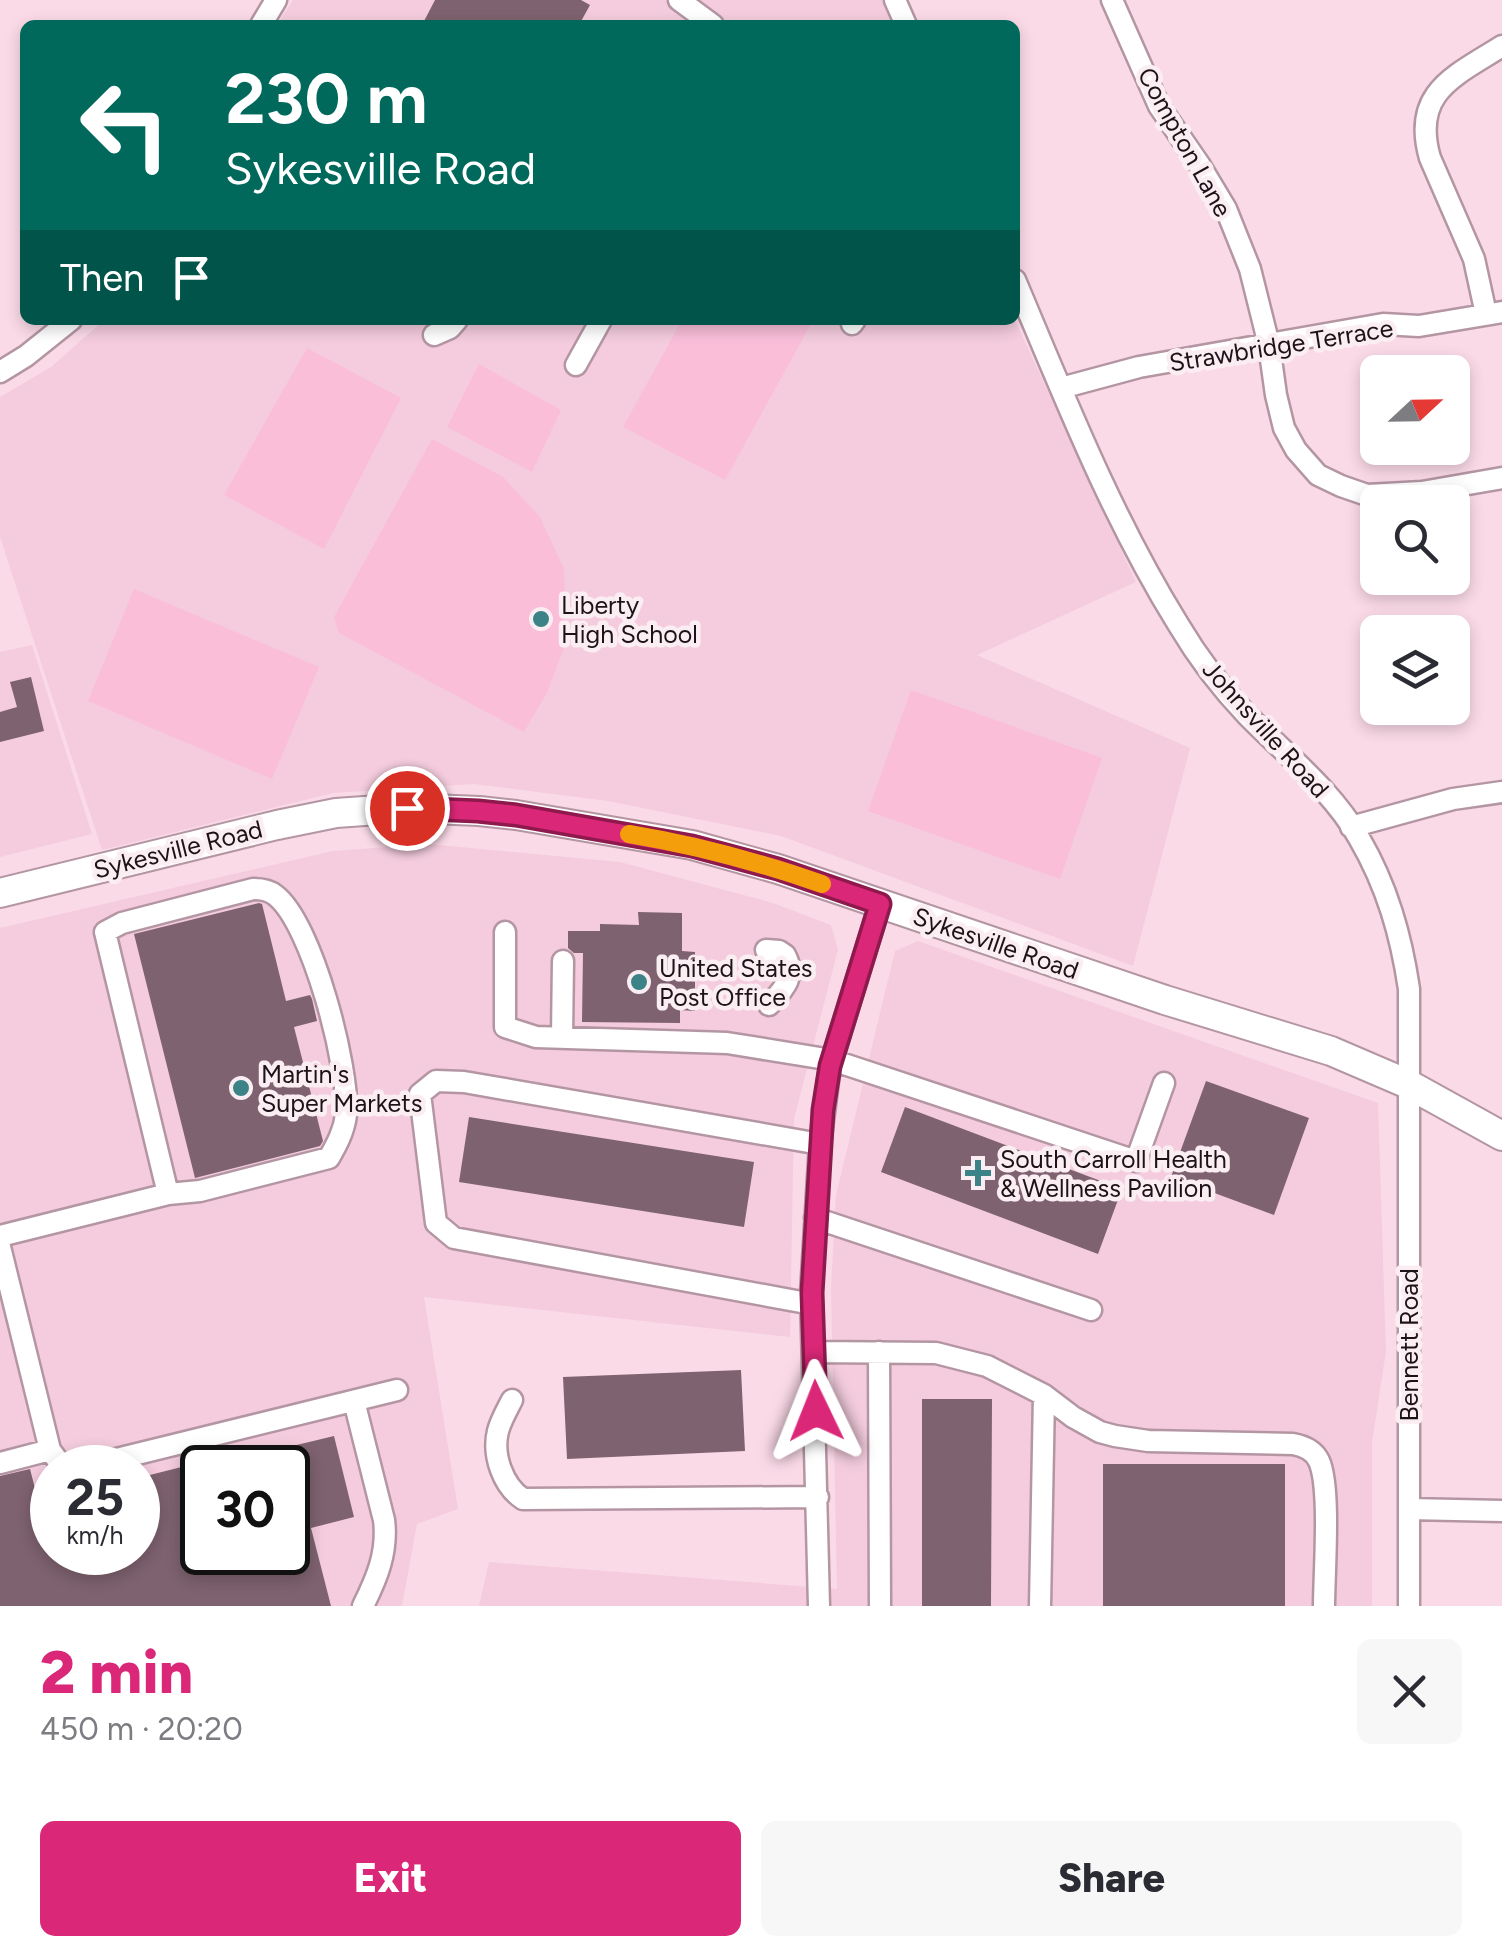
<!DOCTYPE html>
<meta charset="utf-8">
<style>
body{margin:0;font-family:Figtree,sans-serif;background:#f7f7f7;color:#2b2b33;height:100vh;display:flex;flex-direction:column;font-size:38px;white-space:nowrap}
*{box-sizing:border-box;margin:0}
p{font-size:32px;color:#7c7c81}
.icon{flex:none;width:55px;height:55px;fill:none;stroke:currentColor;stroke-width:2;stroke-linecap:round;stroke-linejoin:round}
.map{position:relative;height:1606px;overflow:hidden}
.details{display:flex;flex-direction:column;background:#fff;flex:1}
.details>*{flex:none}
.hud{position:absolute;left:20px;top:20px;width:1000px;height:305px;border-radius:15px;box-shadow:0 5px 15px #0003;background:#00695c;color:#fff;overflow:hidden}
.needle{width:65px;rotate:68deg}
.tools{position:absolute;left:1360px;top:355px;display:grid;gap:20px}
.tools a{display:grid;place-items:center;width:110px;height:110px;border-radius:15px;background:#fff;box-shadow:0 5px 15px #0003;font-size:50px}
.speed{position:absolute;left:30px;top:1445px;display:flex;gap:20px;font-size:50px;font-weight:700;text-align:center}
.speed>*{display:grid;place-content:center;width:130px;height:130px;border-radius:50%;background:#fff;box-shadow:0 5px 15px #0003;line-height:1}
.speed small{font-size:25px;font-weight:400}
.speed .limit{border:5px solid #111;border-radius:15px;background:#fff;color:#111}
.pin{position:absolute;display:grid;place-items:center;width:85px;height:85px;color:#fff;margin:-42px;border:5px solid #fff;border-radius:50%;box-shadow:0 2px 10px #0007}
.me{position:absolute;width:110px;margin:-55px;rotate:358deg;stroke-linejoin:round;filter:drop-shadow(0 0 8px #0008)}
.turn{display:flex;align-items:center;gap:35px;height:210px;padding:0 40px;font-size:45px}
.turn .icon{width:130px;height:130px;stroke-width:2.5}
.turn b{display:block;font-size:70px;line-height:85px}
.then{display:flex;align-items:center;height:95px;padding:0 40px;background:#0003;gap:20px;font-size:38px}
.round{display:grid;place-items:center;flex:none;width:105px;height:105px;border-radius:15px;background:#f7f7f7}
.overview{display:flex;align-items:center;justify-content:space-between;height:170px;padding:0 40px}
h1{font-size:60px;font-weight:800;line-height:75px;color:#db2777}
.action{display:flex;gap:20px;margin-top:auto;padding:20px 40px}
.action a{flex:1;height:115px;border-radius:15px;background:#db2777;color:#fff;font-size:40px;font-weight:800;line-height:115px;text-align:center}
.action a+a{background:#f7f7f7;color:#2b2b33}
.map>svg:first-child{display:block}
</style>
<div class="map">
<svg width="1502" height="1606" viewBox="0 0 1502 1606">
<rect width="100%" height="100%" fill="#fbdae8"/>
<path fill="#f4ccdd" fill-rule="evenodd" d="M 293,0 L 882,0 L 892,25 L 277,25 Z
M 104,320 L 1015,320 L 1136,582 L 977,655 L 1190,748 L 1133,966 L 781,836 L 608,801 L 474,784 L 333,793 L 102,850 L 0,537 L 0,397 L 51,367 Z
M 32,645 L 92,834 L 0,857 L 0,652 Z
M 428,844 L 620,862 L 773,903 L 831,925 L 838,950 L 794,1119 L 790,1337 L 424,1297 L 458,1509 L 417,1524 L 402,1606 L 0,1606 L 0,928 L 333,851 ZM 52,1468 L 138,1468 L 138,1552 L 52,1552 ZM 202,1468 L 288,1468 L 288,1552 L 202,1552 Z
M 918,941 L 1378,1103 L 1386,1351 L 1372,1443 L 1372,1606 L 479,1606 L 489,1562 L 837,1589 L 831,1288 L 836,1195 L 895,951 Z"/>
<path fill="#fabed9" d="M 682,320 L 813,320 L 725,480 L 623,427 Z
M 307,348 L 401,398 L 324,549 L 224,495 Z
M 479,364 L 561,410 L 532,472 L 447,427 Z
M 432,439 L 503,477 L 540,517 L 564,569 L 566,642 L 547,693 L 524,732 L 339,633 L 334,617 Z
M 134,589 L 319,667 L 272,779 L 88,701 Z
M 911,690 L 1102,758 L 1060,879 L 868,811 Z"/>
<path fill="#7e626f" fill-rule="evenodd" d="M 435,0 L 581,0 L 590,5 L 579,25 L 422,25 Z
M 31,677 L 44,731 L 0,742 L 0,712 L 17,707 L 10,682 Z
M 259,903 L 262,904 L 286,1001 L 310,995 L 312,999 L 317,1021 L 294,1027 L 323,1141 L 320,1146 L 195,1178 L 134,934 Z
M 638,912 L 682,913 L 682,951 L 695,952 L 695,1011 L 680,1010 L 680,1023 L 582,1022 L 583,953 L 574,953 L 568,948 L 568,931 L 600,931 L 600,924 L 639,925 Z
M 1206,1081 L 1309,1118 L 1274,1215 L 1171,1177 Z
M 905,1107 L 1122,1189 L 1098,1254 L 881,1172 Z
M 469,1117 L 754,1162 L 744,1227 L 459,1182 Z
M 741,1370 L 745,1451 L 567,1459 L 563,1377 Z
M 922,1399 L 992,1399 L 991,1606 L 922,1606 Z
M 334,1436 L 354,1517 L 311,1528 L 331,1606 L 0,1606 L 0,1476 L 30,1469 L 39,1504 L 52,1500 L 52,1552 L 138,1552 L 138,1478 L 249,1450 L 251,1456 ZM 202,1468 L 288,1468 L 288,1552 L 202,1552 Z
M 1103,1464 L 1285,1464 L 1285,1606 L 1103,1606 Z"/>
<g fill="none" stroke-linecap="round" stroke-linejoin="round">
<defs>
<path id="minor" d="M 679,0 L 713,25
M 895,0 L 906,25
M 1112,0 L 1159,106 L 1199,164 L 1226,209 L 1250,269 L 1269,345 L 1276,395 L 1284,428 L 1296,450 L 1318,475 L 1341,486 L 1367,495 L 1422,492 L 1502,478
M 261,25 L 276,0
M 1015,280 C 1064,396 1111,516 1178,624 C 1197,656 1221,688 1247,715 C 1285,754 1332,790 1359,838 C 1387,886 1401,935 1409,989 L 1409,1606
M 1486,314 L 1474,259 L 1430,158 C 1411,92 1455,76 1502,46
M 852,324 L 855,320
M 434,335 L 450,328 L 457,320
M 576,365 L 601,320
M 0,372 L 26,356 L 71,320
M 1061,388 L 1139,367 L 1383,324 L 1419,326 L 1502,312
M 1351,827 L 1453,799 L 1502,792
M 505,932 L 505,1027 L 536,1037 L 727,1043 L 832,1060 L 1136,1161 L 1164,1083
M 766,950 L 779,951 L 785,955 C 797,977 783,990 769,1005
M 562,1037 L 563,961
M 815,1218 L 1091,1310
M 0,1236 L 168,1194 L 200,1191 L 329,1158 C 337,1144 344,1131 346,1115 C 350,1070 312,922 275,895 C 269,890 261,889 253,889 L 122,923 L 105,932 L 168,1194
M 0,1247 L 50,1450 L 59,1462 L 73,1468
M 812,1304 L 454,1238 L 436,1223 L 420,1094 L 436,1081 L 464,1082 L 820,1144
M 813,1352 L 936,1353 L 987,1366 L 1044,1395 L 1040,1606
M 879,1352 L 880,1606
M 1044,1395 L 1073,1417 L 1100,1432 L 1115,1436 L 1148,1441 L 1293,1444 C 1304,1446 1314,1450 1319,1461 C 1331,1487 1324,1574 1324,1606
M 512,1400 C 507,1410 501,1420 498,1431 C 492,1455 503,1486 523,1499 L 818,1497
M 354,1401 L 384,1520 C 388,1552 377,1578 363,1606
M 0,1463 L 50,1450
M 80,1468 L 397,1390
M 1409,1509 L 1502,1511
M 819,1606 L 811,1293 L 820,1144 L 830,1066 L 880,904"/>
<path id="major" d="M 0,893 L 277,825 L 336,813 L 407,808 L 479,811 L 516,815 L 692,845 L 778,869 L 1165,1000 L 1331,1051 L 1408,1084 L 1502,1136"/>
</defs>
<use href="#minor" stroke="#b496a3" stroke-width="25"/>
<use href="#major" stroke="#b496a3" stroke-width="32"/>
<use href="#minor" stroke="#fff" stroke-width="20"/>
<use href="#major" stroke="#fff" stroke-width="28"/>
</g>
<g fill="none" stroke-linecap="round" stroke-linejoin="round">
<defs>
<path id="route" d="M 407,808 L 478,811 L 516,815 L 692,846 L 778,869 L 880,904 L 830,1066 L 823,1110 L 812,1293 L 816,1411"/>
</defs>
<use href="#route" stroke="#8e194d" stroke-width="25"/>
<use href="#route" stroke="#db2777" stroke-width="18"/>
<path stroke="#f59e0b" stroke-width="18" d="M 629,834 C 695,845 759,862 822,884"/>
</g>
<g fill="#3b8387" stroke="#fbeef3" stroke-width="4">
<circle cx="541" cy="619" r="10"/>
<circle cx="639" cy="982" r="10"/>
<circle cx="241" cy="1088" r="10"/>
<path d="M973 1158h10v10h10v10h-10v10h-10v-10h-10v-10h10z"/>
</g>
<g text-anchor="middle" stroke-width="9" stroke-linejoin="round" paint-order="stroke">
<g font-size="25" fill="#1d1217" stroke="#fbeef3">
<text transform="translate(1185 142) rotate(61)" y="9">Compton Lane</text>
<text transform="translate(1281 345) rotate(-9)" y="9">Strawbridge Terrace</text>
<text transform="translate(1266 729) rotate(48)" y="9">Johnsville Road</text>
<text transform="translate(178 849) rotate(-14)" y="9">Sykesville Road</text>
<text transform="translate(996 943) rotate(19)" y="9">Sykesville Road</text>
<text transform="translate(1409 1345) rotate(-90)" y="9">Bennett Road</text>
</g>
<g font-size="25" fill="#1d1217" stroke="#fbeef3" text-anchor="start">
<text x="561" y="614">Liberty<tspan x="561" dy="29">High School</tspan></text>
<text x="659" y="977">United States<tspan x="659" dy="29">Post Office</tspan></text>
<text x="261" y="1083">Martin's<tspan x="261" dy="29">Super Markets</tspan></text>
<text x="1000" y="1168">South Carroll Health<tspan x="1000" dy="29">&amp; Wellness Pavilion</tspan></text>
</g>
</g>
</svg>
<div class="tools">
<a><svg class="needle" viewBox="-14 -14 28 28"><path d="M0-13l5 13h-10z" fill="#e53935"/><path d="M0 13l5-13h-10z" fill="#7c7c81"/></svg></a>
<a><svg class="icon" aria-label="search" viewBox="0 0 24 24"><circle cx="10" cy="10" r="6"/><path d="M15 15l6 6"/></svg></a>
<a><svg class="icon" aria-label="layers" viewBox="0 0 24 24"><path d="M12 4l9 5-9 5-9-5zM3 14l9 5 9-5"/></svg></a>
</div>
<div class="speed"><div>25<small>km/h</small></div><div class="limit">30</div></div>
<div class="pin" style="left:407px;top:808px;background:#d93025"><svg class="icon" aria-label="arrive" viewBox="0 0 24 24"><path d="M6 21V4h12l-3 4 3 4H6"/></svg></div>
<svg class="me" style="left:816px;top:1411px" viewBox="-20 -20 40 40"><path d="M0-17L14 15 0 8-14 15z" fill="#db2777" stroke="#fff" stroke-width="4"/></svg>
<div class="hud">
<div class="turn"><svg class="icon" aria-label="left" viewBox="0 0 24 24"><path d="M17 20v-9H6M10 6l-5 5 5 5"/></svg><div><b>230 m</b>Sykesville Road</div></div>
<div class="then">Then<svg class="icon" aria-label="arrive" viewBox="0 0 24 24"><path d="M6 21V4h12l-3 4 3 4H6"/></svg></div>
</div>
</div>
<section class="details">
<div class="overview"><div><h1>2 min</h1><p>450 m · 20:20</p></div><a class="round"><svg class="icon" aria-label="close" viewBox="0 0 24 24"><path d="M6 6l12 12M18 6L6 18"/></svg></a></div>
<div class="action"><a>Exit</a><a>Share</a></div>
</section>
